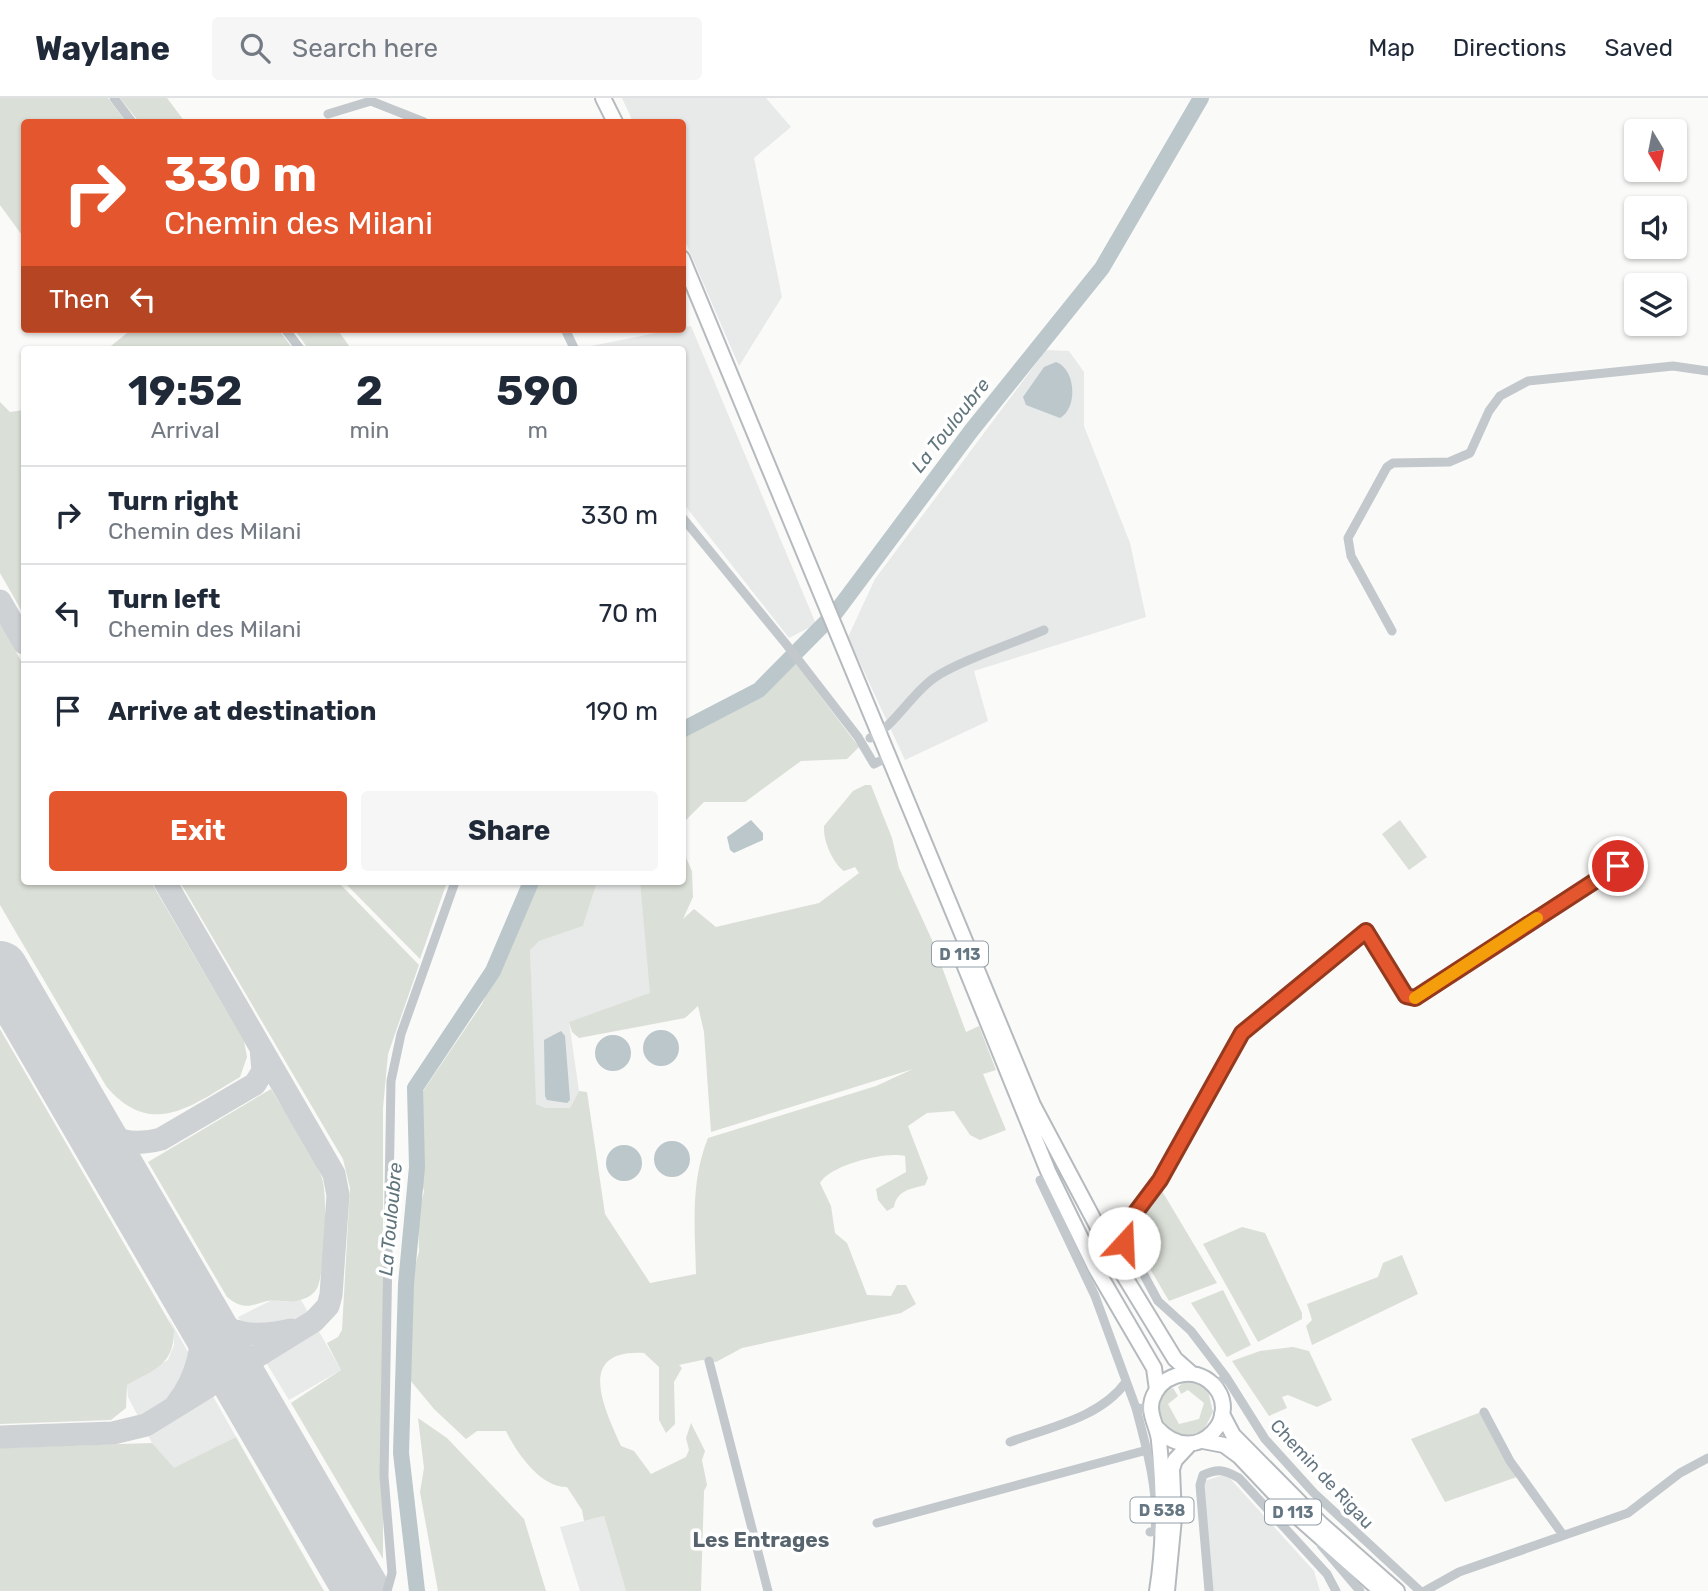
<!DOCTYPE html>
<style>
body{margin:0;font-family:Rubik,sans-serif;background:#f6f6f7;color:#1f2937;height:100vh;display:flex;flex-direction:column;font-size:26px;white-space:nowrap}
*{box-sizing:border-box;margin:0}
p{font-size:23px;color:#747a83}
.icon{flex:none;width:38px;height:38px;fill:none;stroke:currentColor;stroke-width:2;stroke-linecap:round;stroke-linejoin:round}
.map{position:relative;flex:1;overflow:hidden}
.panel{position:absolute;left:21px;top:248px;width:665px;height:539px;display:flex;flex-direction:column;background:#fff;border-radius:7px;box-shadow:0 2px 5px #0004}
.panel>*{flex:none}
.guide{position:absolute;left:21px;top:21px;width:665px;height:214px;border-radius:7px;box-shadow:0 2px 5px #0004;background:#e4572e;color:#fff;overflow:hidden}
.needle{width:46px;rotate:170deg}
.buttons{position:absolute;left:1624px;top:21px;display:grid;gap:14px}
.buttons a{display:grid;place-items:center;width:63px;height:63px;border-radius:7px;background:#fff;box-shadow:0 2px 5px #0004;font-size:35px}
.pin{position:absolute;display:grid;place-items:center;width:60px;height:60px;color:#fff;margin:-30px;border:4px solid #fff;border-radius:50%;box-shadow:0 2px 7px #0007}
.me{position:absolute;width:77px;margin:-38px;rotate:20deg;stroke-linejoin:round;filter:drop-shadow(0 0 5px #0008)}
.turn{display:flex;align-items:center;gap:24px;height:147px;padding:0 28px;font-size:32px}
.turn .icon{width:91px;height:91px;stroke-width:2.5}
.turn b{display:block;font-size:49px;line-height:60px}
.then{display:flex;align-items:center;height:66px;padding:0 28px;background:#0003;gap:14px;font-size:26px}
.eta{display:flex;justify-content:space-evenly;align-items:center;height:119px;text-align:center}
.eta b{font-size:42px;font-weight:700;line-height:49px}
.button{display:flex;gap:14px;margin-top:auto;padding:14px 28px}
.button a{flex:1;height:80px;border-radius:7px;background:#e4572e;color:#fff;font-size:28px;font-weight:700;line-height:80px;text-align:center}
.button a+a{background:#f6f6f7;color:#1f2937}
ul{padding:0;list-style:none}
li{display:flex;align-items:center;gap:21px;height:98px;padding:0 28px;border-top:2px solid #e0e1e3}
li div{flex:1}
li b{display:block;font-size:26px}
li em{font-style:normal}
header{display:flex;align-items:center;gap:42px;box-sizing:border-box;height:98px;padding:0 35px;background:#fff;border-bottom:2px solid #e0e1e3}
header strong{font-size:33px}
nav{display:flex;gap:38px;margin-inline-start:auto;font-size:24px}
.search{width:490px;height:63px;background:#f6f6f7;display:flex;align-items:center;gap:18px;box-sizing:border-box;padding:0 24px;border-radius:7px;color:#747a83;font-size:26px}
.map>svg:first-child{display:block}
</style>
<header>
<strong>Waylane</strong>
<div class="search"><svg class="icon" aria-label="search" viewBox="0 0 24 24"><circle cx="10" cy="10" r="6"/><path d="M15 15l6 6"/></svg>Search here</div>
<nav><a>Map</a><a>Directions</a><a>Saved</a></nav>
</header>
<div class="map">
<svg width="1708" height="1493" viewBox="0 0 1708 1493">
<rect width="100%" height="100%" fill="#fafaf8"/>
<path fill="#e8e9e9" d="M 622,0 L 766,0 L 791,29 L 754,60 L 782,199 L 739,268 L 683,138 L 682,24 L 633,24 Z
M 691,228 L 816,526 L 789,540 L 683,405 L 682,252 L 588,252 L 586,249 Z
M 1046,252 L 1069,253 L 1084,274 L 1084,328 L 1130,445 L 1146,519 L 974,573 L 988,623 L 905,662 L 848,539 L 875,481 Z
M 597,784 L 640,784 L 651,896 L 569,924 L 579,993 L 570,1010 L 546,1010 L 536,1006 L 534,990 L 530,852 L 538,843 L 583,828 Z
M 274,1201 L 284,1204 L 301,1202 L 341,1272 L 289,1302 L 238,1219 Z
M 167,1217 L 236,1339 L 174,1371 L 152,1345 L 128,1299 L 127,1287 L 168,1262 L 174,1247 L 174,1233 Z
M 1226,1376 L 1314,1473 L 1320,1493 L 1211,1493 L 1201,1384 Z
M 604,1418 L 626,1493 L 580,1493 L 560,1429 Z"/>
<path fill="#dadfd7" d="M 0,0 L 108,0 L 126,24 L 24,24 L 24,140 L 0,107 Z
M 120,0 L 167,0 L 185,24 L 139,24 Z
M 132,231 L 278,231 L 294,252 L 106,252 Z
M 294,231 L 337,231 L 352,252 L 309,252 Z
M 0,304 L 10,314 L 24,312 L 24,517 L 0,475 Z
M 0,526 L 24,568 L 24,784 L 151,784 L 244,943 L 247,959 L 240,979 C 193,1007 151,1042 106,988 L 0,807 Z
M 793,562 L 859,649 L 847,661 L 801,663 L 745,704 L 704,704 L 683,725 L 683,636 L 765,595 Z
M 865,687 L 871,687 L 892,740 L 899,770 L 932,842 L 966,934 L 979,928 L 996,972 L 983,976 L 1006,1032 L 980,1042 L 970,1037 L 954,1013 L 927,1015 L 908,1028 L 928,1080 L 925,1087 C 911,1091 897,1092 894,1109 L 887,1113 L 878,1102 L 876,1091 L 906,1074 L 905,1058 C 885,1053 830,1067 820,1085 L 831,1108 L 835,1135 L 847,1145 L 867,1197 L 891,1198 L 897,1187 L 906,1187 L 916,1206 L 901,1215 L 742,1250 L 716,1264 L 702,1262 L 679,1267 L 682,1270 L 674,1284 L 675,1326 L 666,1335 L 659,1322 L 659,1269 L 644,1255 C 575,1251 604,1310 621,1348 L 634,1353 L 651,1376 L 686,1359 L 689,1352 L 686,1340 L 691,1325 L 705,1353 L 702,1362 L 707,1387 L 704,1393 L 701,1493 L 626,1493 L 604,1418 L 584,1423 L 582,1412 L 567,1389 C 540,1389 517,1355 506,1333 L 477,1333 L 466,1341 L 434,1311 L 410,1282 L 411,1185 L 419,1153 L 418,1116 L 424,1094 L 421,1079 L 421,996 L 482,906 L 539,784 L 597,784 L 583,828 L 539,843 L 530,852 L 536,1006 L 546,1010 L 570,1010 L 579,993 L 587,994 L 605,1116 L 650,1185 L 696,1176 C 695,1130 690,1084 708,1040 L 876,988 L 913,971 L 711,1034 L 704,934 L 698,908 L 685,920 L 579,940 L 572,934 L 569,924 L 650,895 L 640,784 L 682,784 L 683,753 L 692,773 L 693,799 L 683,821 L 694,811 L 716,829 L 819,805 L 859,775 L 855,769 L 844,773 C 832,764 823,742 824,728 L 853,693 Z
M 1400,722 L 1427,759 L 1409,772 L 1382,736 Z
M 180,784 L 338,784 L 419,867 L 388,956 L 383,1010 L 383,1461 L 291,1305 L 341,1272 L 327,1245 L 338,1239 L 342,1232 L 350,1090 L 343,1061 L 334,1046 Z
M 345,784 L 447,784 L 420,861 L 344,784 Z
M 0,931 L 174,1232 C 174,1268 154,1271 127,1287 L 126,1310 L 111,1322 L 0,1326 Z
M 271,991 C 287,1019 311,1049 322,1080 C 328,1095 325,1180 316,1192 C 309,1202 293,1205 281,1203 C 259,1198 251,1219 227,1199 L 148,1064 Z
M 1159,1088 L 1217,1185 L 1169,1203 L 1132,1140 L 1131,1129 Z
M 1242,1129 L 1265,1135 L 1302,1215 L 1302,1221 L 1258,1244 L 1203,1146 Z
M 1402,1157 L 1418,1196 L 1312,1247 L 1306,1228 L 1312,1222 L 1307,1206 L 1378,1179 L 1383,1165 Z
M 1223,1192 L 1251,1247 L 1227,1259 L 1191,1205 Z
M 1293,1249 L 1309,1253 L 1332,1302 L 1317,1309 L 1288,1297 L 1282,1299 L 1287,1310 L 1269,1318 L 1232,1263 L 1260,1253 Z
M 1186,1282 L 1192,1282 L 1208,1293 L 1213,1314 L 1204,1332 C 1176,1347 1150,1326 1161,1296 L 1173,1290 L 1178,1298 L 1168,1306 L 1179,1326 L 1199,1321 L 1204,1305 L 1188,1292 L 1181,1296 L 1178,1289 Z
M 1481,1314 L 1517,1379 L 1445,1404 L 1411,1341 Z
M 418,1320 L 447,1340 L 524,1421 L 546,1493 L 438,1493 L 420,1394 L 424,1370 Z
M 236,1339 L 324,1493 L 0,1493 L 0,1350 L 152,1345 L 174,1370 Z"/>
<path fill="#bbc7cb" d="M 1056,264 C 1076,271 1078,310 1060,320 L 1026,307 L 1023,299 L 1044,269 Z
M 751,722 L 763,735 L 763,742 L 734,755 L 730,752 L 727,739 Z
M643 950a18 18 0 1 1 36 0a18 18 0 1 1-36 0Z
M 561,933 L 565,938 L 570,1002 L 567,1005 L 547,1002 L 545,998 L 544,942 Z
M595 955a18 18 0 1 1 36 0a18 18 0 1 1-36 0Z
M654 1061a18 18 0 1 1 36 0a18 18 0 1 1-36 0Z
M606 1065a18 18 0 1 1 36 0a18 18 0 1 1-36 0Z"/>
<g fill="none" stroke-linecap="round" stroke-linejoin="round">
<path stroke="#bbc7cb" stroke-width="16" d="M 682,632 L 759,592 L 836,514 L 971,333 L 1102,170 L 1201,0
M 417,1493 L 401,1355 L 406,1186 L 417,1069 L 415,990 L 493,873 L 531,784"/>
<path stroke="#ced2d4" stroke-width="23" d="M 0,503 L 24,545
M 88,1022 C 110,1043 132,1049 161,1041 L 255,986 L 263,973 L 261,950
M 199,1212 C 229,1237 253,1241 291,1232
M 176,1307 C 197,1281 207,1243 199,1212
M 0,1339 L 113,1335 L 146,1327 L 314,1223 L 328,1208 L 331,1197 L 338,1097 L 334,1076 L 165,784"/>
<path stroke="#ced2d4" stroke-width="56" d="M 0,871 L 362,1493"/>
<defs>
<path id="primary" d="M 603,0 L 615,24
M 682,160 L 1033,1007 L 1120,1171 L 1175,1261 L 1192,1276
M 962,861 L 1048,1073 L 1095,1169 L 1154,1270 L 1157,1292
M 1222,1316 L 1233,1337 L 1321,1426 L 1397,1493
M 1157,1330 C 1197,1374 1248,1314 1209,1283 C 1189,1268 1159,1278 1152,1302 C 1148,1317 1158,1329 1159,1343 C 1164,1392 1165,1444 1157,1493
M 1203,1343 L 1224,1347 L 1239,1358 L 1292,1414 L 1381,1493
M 1167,1493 L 1174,1420 L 1172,1371 L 1175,1362 L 1189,1347"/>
</defs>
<use href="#primary" stroke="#b5babe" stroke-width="18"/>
<path stroke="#c3c8cc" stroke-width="9" d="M 114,0 L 132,24
M 328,16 L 371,3 L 424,24
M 285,231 L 301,252
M 565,231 L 575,252
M 682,419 L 786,546 L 858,639 L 874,666 L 888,659
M 1392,533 L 1351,458 L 1348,440 L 1387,369 L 1393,365 L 1449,364 L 1470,355 L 1489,313 L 1500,298 L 1528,283 L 1673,268 L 1708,273
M 870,640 C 893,630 911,596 934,580 C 959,563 1014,545 1044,532
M 1040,1082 L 1095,1198 L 1136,1310 L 1151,1311
M 709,1263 L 768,1493
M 1226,1279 L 1191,1233 L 1158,1203 L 1121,1134 L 1160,1082 L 1242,935 L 1366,833 L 1406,898 L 1415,900 L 1618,768
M 1214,1288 L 1226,1279 L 1265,1341 L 1314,1395 L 1420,1493
M 1136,1310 C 1146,1348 1159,1393 1155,1433 L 1150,1434
M 1484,1314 L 1510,1363 L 1563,1437
M 1010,1344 C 1050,1329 1100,1320 1126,1284
M 877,1425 L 1147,1352
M 1321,1447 L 1360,1493
M 387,1493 L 392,1475 L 384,1378 L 391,983 L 401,936 L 455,784
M 1209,1493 L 1200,1387 L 1203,1377 C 1218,1370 1225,1372 1239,1380 L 1327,1476 L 1336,1493
M 1425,1493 L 1459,1474 L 1628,1415 L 1680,1375 L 1708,1360"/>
<use href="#primary" stroke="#fff" stroke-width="14"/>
</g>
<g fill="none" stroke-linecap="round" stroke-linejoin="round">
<defs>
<path id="route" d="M 1124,1145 L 1121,1134 L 1160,1082 L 1242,935 L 1366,833 L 1406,898 L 1415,900 L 1618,768"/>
</defs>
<use href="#route" stroke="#94391e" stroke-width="18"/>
<use href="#route" stroke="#e4572e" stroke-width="12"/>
<path stroke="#f59e0b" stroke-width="12" d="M 1415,900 L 1537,820"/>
</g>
<g text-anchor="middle" stroke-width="7" stroke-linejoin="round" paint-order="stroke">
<g fill="#fff" stroke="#939fa8" stroke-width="2">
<rect x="932" y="843.5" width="56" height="25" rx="5"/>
<rect x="1130.5" y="1399.5" width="63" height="25" rx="5"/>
<rect x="1265" y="1401.5" width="56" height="25" rx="5"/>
</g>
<g font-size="16" font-weight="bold" fill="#657683">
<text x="960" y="862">D 113</text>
<text x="1162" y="1418">D 538</text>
<text x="1293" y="1420">D 113</text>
</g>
<g font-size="18" fill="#657683" stroke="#fff">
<text transform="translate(1322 1376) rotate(47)" y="6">Chemin de Rigau</text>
</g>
<g font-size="19" font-style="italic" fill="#60757c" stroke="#fff">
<text transform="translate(950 327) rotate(-52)" y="7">La Touloubre</text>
<text transform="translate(390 1121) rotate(-85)" y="7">La Touloubre</text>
</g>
<g font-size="21" font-weight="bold" fill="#57646e" stroke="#fff">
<text x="761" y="1449">Les Entrages</text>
</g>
</g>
</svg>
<div class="buttons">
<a><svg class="needle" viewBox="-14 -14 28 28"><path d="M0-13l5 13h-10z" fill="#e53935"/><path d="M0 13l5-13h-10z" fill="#747a83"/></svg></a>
<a><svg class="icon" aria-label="sound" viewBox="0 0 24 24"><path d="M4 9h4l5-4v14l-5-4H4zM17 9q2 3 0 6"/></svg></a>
<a><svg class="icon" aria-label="layers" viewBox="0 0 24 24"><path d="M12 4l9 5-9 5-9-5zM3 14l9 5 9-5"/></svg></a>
</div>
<div class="pin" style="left:1618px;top:768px;background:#d93025"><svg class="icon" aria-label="arrive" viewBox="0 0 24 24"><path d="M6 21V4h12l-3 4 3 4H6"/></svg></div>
<svg class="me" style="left:1124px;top:1145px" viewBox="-20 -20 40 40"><circle r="19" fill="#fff"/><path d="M0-13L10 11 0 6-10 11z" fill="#e4572e"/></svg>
<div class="guide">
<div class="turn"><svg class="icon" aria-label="right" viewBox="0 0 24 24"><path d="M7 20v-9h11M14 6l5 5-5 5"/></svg><div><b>330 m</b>Chemin des Milani</div></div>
<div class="then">Then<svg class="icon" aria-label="left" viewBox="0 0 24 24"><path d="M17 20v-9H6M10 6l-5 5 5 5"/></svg></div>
</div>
<section class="panel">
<div class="eta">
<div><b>19:52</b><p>Arrival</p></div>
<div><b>2</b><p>min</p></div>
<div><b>590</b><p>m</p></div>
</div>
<ul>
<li><svg class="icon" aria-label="right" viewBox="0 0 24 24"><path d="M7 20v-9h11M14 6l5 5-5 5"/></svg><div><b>Turn right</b><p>Chemin des Milani</p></div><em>330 m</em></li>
<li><svg class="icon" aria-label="left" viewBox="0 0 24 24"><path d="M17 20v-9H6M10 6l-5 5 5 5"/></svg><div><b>Turn left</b><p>Chemin des Milani</p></div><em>70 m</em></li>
<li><svg class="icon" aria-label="arrive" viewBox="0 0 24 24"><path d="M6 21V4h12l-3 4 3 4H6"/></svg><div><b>Arrive at destination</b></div><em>190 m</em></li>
</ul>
<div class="button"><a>Exit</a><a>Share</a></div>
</section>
</div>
